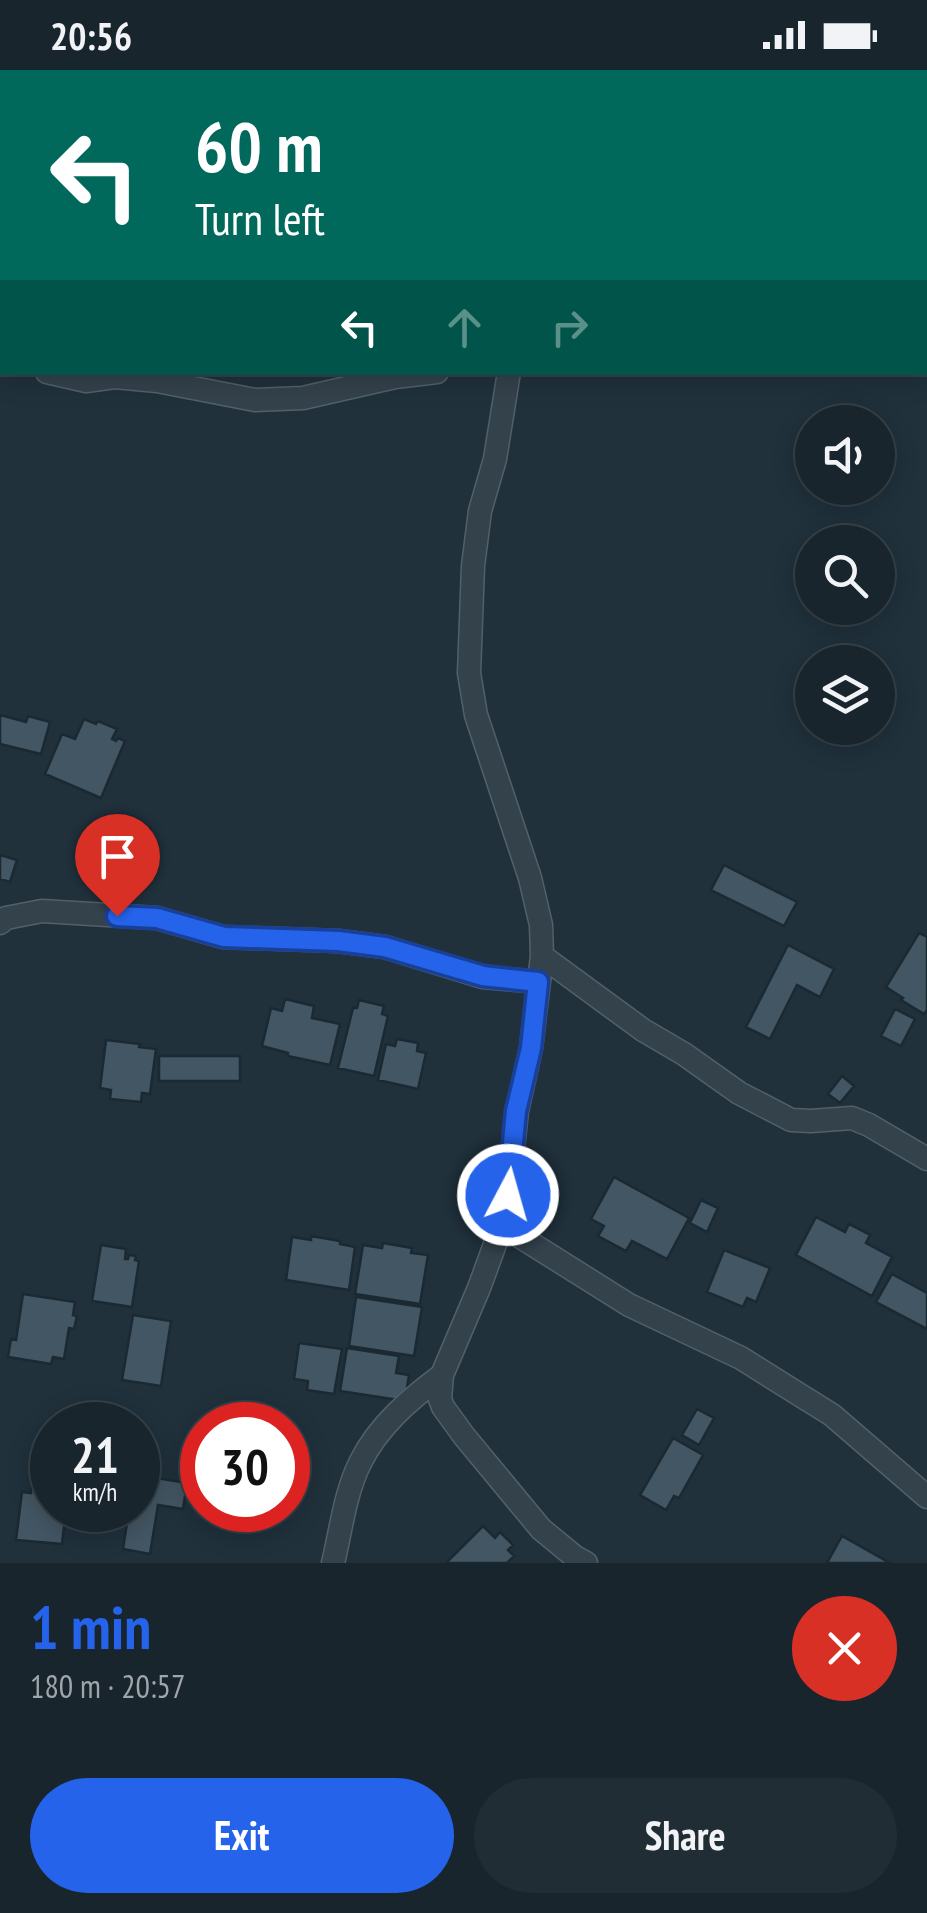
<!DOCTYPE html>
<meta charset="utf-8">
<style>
body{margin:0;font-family:"PT Sans Narrow",sans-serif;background:#212d35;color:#f1f3f6;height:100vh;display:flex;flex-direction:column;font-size:38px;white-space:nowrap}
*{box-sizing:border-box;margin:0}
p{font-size:32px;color:#9fa5aa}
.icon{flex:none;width:55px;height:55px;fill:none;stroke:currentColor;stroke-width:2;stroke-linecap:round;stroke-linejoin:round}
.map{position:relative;height:1493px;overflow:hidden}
.panel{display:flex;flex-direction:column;background:#18252d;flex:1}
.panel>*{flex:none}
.hud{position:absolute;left:0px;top:0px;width:928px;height:305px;box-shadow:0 5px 25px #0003,0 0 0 2px #364249;background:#00695c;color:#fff;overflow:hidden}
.controls{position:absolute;left:795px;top:335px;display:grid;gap:20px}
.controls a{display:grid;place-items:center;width:100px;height:100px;border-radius:50%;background:#18252d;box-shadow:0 5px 25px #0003,0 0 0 2px #364249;font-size:50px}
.speed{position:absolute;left:30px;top:1332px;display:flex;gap:20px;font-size:50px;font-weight:700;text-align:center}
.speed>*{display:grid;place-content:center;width:130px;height:130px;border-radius:50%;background:#18252d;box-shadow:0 5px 25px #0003,0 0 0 2px #364249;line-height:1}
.speed small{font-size:25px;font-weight:400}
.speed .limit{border:15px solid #d22;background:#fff;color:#111}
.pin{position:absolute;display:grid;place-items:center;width:85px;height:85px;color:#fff;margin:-102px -42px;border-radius:50% 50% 50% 0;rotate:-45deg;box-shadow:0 0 10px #0007}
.pin .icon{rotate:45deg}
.me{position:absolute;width:110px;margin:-55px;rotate:6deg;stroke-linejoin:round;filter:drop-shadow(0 0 8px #0008)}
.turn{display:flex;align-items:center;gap:35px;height:210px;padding:0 30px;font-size:45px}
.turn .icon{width:130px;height:130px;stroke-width:2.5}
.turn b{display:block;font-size:70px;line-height:85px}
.lanes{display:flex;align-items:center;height:95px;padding:0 30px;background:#0003;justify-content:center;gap:50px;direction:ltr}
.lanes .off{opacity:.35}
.round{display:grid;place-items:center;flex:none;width:105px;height:105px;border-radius:52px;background:#212d35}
.overview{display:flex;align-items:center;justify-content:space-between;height:170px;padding:0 30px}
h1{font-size:60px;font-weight:600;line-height:75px;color:#2563eb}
.cta{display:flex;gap:20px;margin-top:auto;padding:20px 30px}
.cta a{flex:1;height:115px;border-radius:60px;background:#2563eb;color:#fff;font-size:40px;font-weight:600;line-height:115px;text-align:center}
.cta a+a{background:#212d35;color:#f1f3f6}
.status{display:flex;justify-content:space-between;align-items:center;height:70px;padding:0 50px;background:#18252d;direction:ltr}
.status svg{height:28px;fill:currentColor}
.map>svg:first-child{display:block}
</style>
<div class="status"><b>20:56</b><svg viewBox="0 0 49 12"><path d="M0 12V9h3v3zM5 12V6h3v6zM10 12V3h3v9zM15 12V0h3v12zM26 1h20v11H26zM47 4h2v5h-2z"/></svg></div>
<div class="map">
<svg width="927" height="1493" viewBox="0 0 927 1493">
<rect width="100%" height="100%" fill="#20313c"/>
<path fill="#435663" stroke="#1b2933" stroke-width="2.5" d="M 0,645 L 26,652 L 28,646 L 50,652 L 41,684 L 0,674 Z
M 84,649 L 96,654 L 98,651 L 117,659 L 112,669 L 116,671 L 118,668 L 125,671 L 101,728 L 45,704 L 62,664 L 75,669 Z
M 150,758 L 156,786 L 135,790 L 129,762 Z
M 0,785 L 17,790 L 10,812 L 0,809 Z
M 724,795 L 797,832 L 784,856 L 711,820 Z
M 919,863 L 927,867 L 927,940 L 924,944 L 901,930 L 903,928 L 886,917 Z
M 788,875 L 834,899 L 820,927 L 797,915 L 770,969 L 746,957 Z
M 285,929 L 314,936 L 312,948 L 340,954 L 330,995 L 288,986 L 288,983 L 262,976 L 271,938 L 282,941 Z
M 359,930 L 384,936 L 382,944 L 388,946 L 374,1006 L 338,998 L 353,938 L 357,938 Z
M 895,939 L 915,949 L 901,976 L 881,966 Z
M 397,969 L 418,973 L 417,981 L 426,983 L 418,1019 L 378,1010 L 386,974 L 395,976 Z
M 106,970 L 140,974 L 139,977 L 156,979 L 150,1024 L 142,1023 L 141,1032 L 110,1029 L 111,1020 L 100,1018 Z
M 159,986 L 240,986 L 240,1011 L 159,1011 Z
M 842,1006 L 854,1016 L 840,1033 L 828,1024 Z
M 614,1107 L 689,1148 L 667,1189 L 632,1171 L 626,1181 L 598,1166 L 604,1156 L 591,1149 Z
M 701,1130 L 718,1138 L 707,1162 L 690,1153 Z
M 816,1147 L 845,1162 L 849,1154 L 870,1165 L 866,1173 L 892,1187 L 872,1226 L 796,1185 Z
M 311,1166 L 340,1171 L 340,1174 L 355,1177 L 349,1220 L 286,1210 L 292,1167 L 311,1170 Z
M 383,1173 L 412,1178 L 411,1183 L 428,1185 L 420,1234 L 355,1224 L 363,1175 L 382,1178 Z
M 101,1175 L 126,1179 L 125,1189 L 128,1189 L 129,1185 L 136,1186 L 135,1190 L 139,1191 L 132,1237 L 92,1231 Z
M 724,1180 L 770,1198 L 756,1232 L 747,1228 L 743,1237 L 707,1222 Z
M 892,1204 L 927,1223 L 927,1259 L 876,1232 Z
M 23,1224 L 75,1232 L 73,1245 L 77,1246 L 74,1259 L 69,1258 L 64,1289 L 53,1287 L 51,1294 L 8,1287 L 11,1269 L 16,1270 Z
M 356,1227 L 422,1237 L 414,1286 L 349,1276 Z
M 133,1245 L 171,1251 L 161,1316 L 122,1310 Z
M 299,1273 L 342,1279 L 334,1324 L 307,1320 L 308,1311 L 294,1309 Z
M 347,1278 L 399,1286 L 396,1303 L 409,1305 L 405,1331 L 340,1321 Z
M 697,1339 L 714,1348 L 699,1375 L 682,1365 Z
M 673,1368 L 703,1385 L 679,1428 L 674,1426 L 666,1440 L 640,1425 Z
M 138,1405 L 187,1413 L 183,1439 L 158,1435 L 150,1484 L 123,1479 L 129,1440 L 138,1440 Z
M 31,1418 L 52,1420 L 52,1440 L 66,1440 L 62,1474 L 16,1470 L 22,1422 L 31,1423 Z
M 483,1456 L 495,1468 L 500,1462 L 513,1475 L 508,1480 L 514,1486 L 507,1493 L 446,1493 Z
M 842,1466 L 890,1493 L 827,1493 Z"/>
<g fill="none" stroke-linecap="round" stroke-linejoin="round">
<defs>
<path id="minor" d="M 190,0 L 191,2
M 583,2 L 584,0
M 0,288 L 2,289
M 47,302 L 86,311 L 115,307 L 157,311 L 255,330 L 303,328 L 395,307 L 437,302
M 509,302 L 495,389 L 480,441 L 473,496 L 469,603 L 476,645 L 530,808 L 541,855 L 542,886 L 531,978 L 517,1041 L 508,1125 L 494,1177 L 479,1218 L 442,1305 L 440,1329 L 443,1337 L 464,1366 L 541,1459 L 575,1487 L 586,1493
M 0,853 L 6,848 L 42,841 L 157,848 L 223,867 L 338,871 L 385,877 L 483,907 L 538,912
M 542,886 L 643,960 L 684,984 L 739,1023 L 791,1050 L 811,1051 L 852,1048 L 869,1055 L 927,1089
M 500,1154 L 629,1235 L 741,1288 L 832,1345 L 927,1427
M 333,1493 C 341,1460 345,1423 360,1393 C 378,1356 410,1329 442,1305"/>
</defs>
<use href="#minor" stroke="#52606a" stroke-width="25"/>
<use href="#minor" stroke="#34424c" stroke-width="22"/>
</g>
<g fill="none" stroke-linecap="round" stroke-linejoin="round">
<defs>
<path id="route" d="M 117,846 L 157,848 L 224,867 L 338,871 L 385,877 L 483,906 L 538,912 L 531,978 L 516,1041 L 508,1125"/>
</defs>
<use href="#route" stroke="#184099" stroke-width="25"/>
<use href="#route" stroke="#2563eb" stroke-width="18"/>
</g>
</svg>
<div class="controls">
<a><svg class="icon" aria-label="sound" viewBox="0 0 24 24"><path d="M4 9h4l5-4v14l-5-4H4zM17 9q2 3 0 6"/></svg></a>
<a><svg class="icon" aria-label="search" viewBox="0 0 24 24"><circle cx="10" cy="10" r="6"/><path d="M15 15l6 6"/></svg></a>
<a><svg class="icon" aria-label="layers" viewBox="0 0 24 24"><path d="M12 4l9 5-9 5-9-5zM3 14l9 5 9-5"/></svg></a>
</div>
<div class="speed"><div>21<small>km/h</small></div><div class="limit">30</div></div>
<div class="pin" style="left:117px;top:846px;background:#d93025"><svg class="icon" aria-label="arrive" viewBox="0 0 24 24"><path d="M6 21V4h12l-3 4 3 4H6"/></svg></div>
<svg class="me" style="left:508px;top:1125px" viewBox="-20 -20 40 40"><circle r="17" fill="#2563eb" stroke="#fff" stroke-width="3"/><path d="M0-11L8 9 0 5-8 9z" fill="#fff"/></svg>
<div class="hud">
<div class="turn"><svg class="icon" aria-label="left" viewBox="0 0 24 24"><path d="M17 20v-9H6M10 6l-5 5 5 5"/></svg><div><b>60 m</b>Turn left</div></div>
<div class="lanes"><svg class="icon" aria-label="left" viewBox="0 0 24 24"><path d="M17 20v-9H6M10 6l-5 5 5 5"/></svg><svg class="icon off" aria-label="ahead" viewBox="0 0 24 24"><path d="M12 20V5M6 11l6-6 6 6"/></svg><svg class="icon off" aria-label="right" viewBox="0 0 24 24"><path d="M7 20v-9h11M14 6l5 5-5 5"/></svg></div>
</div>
</div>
<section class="panel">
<div class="overview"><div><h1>1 min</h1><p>180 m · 20:57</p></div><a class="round" style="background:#d93025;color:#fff"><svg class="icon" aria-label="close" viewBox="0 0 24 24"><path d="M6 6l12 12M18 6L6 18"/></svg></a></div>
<div class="cta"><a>Exit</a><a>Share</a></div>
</section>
